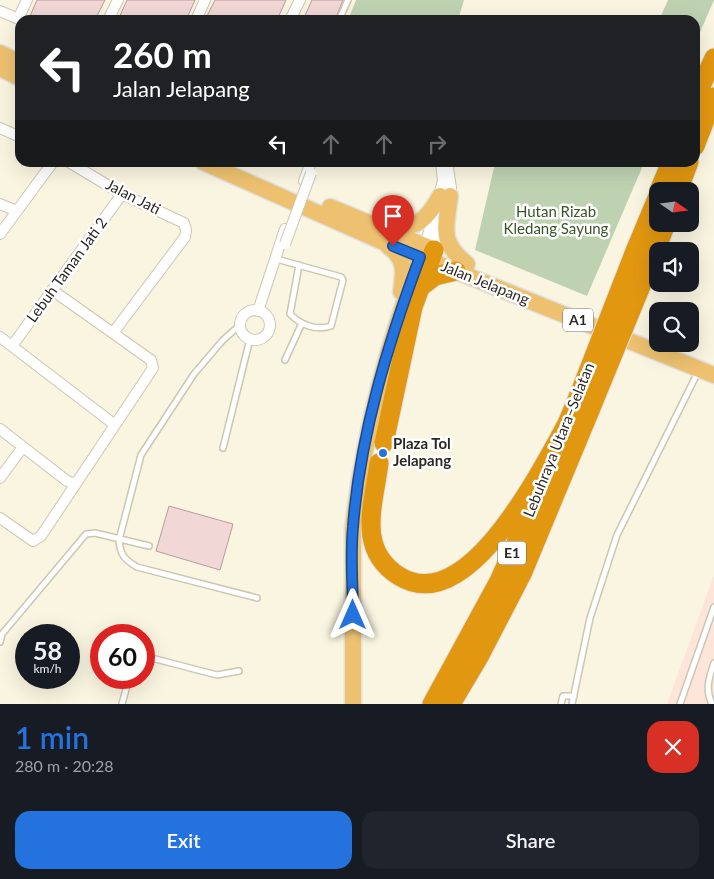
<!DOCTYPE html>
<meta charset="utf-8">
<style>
body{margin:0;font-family:Lato,sans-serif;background:#20242c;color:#f1f3f6;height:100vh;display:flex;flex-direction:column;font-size:19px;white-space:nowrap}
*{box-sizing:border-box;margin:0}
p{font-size:16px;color:#9ea1a6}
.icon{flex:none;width:28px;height:28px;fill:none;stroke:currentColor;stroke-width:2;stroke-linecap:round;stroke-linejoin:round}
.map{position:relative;height:704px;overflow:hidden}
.panel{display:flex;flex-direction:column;background:#171b24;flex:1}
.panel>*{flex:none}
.banner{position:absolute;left:15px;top:15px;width:685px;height:152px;border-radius:15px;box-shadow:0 5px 20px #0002;background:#202124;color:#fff;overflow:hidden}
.needle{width:32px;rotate:104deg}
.tools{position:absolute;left:649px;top:182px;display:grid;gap:10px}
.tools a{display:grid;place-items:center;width:50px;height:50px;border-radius:10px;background:#171b24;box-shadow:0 5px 20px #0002;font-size:25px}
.speed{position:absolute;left:15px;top:624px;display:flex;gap:10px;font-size:25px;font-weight:700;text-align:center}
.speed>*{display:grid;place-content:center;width:65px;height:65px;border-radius:50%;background:#171b24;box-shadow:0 5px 20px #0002;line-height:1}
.speed small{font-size:12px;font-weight:400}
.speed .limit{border:8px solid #d22;background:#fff;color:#111}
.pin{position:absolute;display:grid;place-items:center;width:42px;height:42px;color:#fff;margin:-51px -21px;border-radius:50% 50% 50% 0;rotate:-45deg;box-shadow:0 0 5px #0007}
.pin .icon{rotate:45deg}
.me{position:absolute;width:55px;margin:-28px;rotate:0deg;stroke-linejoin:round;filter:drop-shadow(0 0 4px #0008)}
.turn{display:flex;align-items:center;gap:18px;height:105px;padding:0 15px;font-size:22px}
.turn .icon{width:65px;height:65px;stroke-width:2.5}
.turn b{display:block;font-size:35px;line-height:42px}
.lanes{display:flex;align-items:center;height:48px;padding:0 15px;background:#0003;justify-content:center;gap:25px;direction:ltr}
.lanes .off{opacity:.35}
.round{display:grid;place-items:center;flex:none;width:52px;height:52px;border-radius:15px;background:#20242c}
.overview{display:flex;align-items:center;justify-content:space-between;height:85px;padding:0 15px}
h1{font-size:30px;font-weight:600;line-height:38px;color:#2472dd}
.button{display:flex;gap:10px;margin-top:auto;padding:10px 15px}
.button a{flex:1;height:58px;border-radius:15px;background:#2472dd;color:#fff;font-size:20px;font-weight:600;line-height:58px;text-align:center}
.button a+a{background:#20242c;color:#f1f3f6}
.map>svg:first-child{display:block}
</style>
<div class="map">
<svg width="714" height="704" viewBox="0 0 714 704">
<rect width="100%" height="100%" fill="#faf5e0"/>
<path fill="#fde5da" d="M 714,575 L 714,704 L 667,704 Z"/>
<path fill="#bed2b2" d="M 356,0 L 464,0 L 458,20 L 348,20 Z
M 668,0 L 714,0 L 695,44 L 695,20 L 659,20 Z
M 495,163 L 644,163 L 587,296 L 475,250 Z"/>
<path fill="#f1d7d6" stroke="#b59d9c" d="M 37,0 L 105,0 L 95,20 L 37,20 L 30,16 Z
M 127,0 L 195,0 L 186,20 L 118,20 Z
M 215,0 L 286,0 L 277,20 L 205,20 Z
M 312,0 L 343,0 L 335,20 L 303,20 Z
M 169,506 L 233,524 L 220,570 L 156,551 Z"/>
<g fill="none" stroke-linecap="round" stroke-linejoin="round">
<defs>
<path id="service" d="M 339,20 L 348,0
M 280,260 L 341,277 L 343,280 L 331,326 C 316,331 301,325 290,314 L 299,265
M 240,325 L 223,340 L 194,374 L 141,455 L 119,540 C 120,555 125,560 137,567 L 257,598
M 285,360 L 302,323
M 223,448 L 250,339
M 0,642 L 2,634 L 86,534 L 95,533 L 149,546
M 144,656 L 217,675 L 239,671
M 122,704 L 129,678
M 561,704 L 563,696 L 574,696
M 572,704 L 590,618 L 617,535 L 698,372
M 680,704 L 714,607
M 712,704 C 705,690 709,677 714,663"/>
<path id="minor" d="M 0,11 L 21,20
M 18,19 L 27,0
M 108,20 L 118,0
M 196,20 L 205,0
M 290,20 L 300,0
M 0,128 L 20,137
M 69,162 L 122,194 L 184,223 L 186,230 L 185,237 L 113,333
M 447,162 L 451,188 L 448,201
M 304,181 L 311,162
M 0,204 L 17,211
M 0,234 L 53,162
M 425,246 L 443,181 L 441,162
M 434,250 L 442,222
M240 325a15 15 0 1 1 30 0a15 15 0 1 1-30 0Z
M 258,311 L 285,229
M 0,337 L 115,425
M 12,346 L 122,194
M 0,429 L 67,481 L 76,484
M 0,478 L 23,447
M 0,518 L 33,541 L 41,536 L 153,368 L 151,360 L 52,290"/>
<path id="primary" d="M 0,53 L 20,63
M 0,68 L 20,78
M 203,162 L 381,241 L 714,375
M 450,196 C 446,228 439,242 467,264
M 330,207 L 434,250
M 390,228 C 416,230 428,218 440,196
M 388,246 C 406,259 404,272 401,292
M 353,704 L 353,529 C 364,431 389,337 425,246"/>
<path id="motorway" d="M 695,99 L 714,58
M 695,146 L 714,97
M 659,191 L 671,162
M 678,191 L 689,162
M 635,251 L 658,196
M 653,257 L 666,224
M 418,289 L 435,276 L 456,271
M 563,433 L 579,395
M 384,443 L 413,307 L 434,250
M 379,463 C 374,504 356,549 399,576 C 468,619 542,468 568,422
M 432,704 L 499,581 L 542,484
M 451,704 L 479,657 L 522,574 L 591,408"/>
</defs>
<use href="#service" stroke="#cbc7b2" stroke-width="8"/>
<use href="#minor" stroke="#cbc7b2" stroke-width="12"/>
<use href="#primary" stroke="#e1e1e0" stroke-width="19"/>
<use href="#motorway" stroke="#e1e1e0" stroke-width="21"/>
<use href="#service" stroke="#fff" stroke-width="5"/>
<use href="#minor" stroke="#fff" stroke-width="10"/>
<use href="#primary" stroke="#edc170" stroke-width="16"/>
<use href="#motorway" stroke="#e19710" stroke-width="19"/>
<defs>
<path id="minor-bridge" d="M 285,244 L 311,173"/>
<path id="motorway-bridge" d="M 579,395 L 635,251
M 591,408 L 653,257"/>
</defs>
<use href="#minor-bridge" stroke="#cbc7b2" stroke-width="12" stroke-linecap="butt"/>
<use href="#motorway-bridge" stroke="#e1e1e0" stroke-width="21" stroke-linecap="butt"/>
<use href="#minor-bridge" stroke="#fff" stroke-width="10"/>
<use href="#motorway-bridge" stroke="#e19710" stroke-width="19"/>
</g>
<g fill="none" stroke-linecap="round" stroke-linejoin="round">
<defs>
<path id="route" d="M 353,615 C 353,586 350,556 353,527 C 360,435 388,343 420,257 L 393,246"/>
</defs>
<use href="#route" stroke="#174a90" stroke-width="12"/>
<use href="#route" stroke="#2472dd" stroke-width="9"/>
</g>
<circle fill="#2472dd" stroke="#fff" stroke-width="2" cx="383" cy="453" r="5"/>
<g text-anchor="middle" stroke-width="5" stroke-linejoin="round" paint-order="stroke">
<g fill="#fff" stroke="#6b6964" stroke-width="1">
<rect x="563" y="308.5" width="30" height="23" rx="4"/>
<rect x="498" y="541.5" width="28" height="23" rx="4"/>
</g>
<g font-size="14" font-weight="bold" fill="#2b2921">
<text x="578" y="325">A1</text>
<text x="512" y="558">E1</text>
</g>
<g font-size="15" fill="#2b2921" stroke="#fff">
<text transform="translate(133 197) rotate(27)" y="5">Jalan Jati</text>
<text transform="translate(67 270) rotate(-54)" y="5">Lebuh Taman Jati 2</text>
<text transform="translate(485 283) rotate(22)" y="5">Jalan Jelapang</text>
<text transform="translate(559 440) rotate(-68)" y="5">Lebuhraya Utara–Selatan</text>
</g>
<g font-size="15" fill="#385425" stroke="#fff">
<text x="556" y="217">Hutan Rizab<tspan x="556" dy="17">Kledang Sayung</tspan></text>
</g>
<g font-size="15" font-weight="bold" fill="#2b2921" stroke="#fff" text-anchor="start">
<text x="393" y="449">Plaza Tol<tspan x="393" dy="17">Jelapang</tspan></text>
</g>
</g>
</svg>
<div class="tools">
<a><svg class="needle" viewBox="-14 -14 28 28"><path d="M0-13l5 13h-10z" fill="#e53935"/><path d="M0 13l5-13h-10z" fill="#9ea1a6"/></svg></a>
<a><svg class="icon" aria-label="sound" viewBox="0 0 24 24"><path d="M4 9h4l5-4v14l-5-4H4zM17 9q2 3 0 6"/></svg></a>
<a><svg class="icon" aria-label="search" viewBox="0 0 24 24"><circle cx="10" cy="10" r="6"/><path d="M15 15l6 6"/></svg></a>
</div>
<div class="speed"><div>58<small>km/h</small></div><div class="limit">60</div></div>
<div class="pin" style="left:393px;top:246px;background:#d93025"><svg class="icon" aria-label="arrive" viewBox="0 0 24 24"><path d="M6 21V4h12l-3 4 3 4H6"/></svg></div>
<svg class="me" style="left:353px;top:615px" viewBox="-20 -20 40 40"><path d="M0-17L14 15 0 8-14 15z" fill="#2472dd" stroke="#fff" stroke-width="4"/></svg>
<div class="banner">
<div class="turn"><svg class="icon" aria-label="left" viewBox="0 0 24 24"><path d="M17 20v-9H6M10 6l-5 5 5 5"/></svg><div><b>260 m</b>Jalan Jelapang</div></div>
<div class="lanes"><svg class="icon" aria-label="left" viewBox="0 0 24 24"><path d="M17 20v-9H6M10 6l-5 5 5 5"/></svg><svg class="icon off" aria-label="ahead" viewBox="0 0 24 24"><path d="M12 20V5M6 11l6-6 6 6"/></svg><svg class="icon off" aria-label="ahead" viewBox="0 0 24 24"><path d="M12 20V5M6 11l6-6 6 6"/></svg><svg class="icon off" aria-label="right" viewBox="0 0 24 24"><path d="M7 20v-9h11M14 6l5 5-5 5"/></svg></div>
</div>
</div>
<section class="panel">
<div class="overview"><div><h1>1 min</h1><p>280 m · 20:28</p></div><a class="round" style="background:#d93025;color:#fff"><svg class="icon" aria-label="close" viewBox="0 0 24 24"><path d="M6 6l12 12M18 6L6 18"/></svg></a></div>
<div class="button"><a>Exit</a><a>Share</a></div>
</section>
